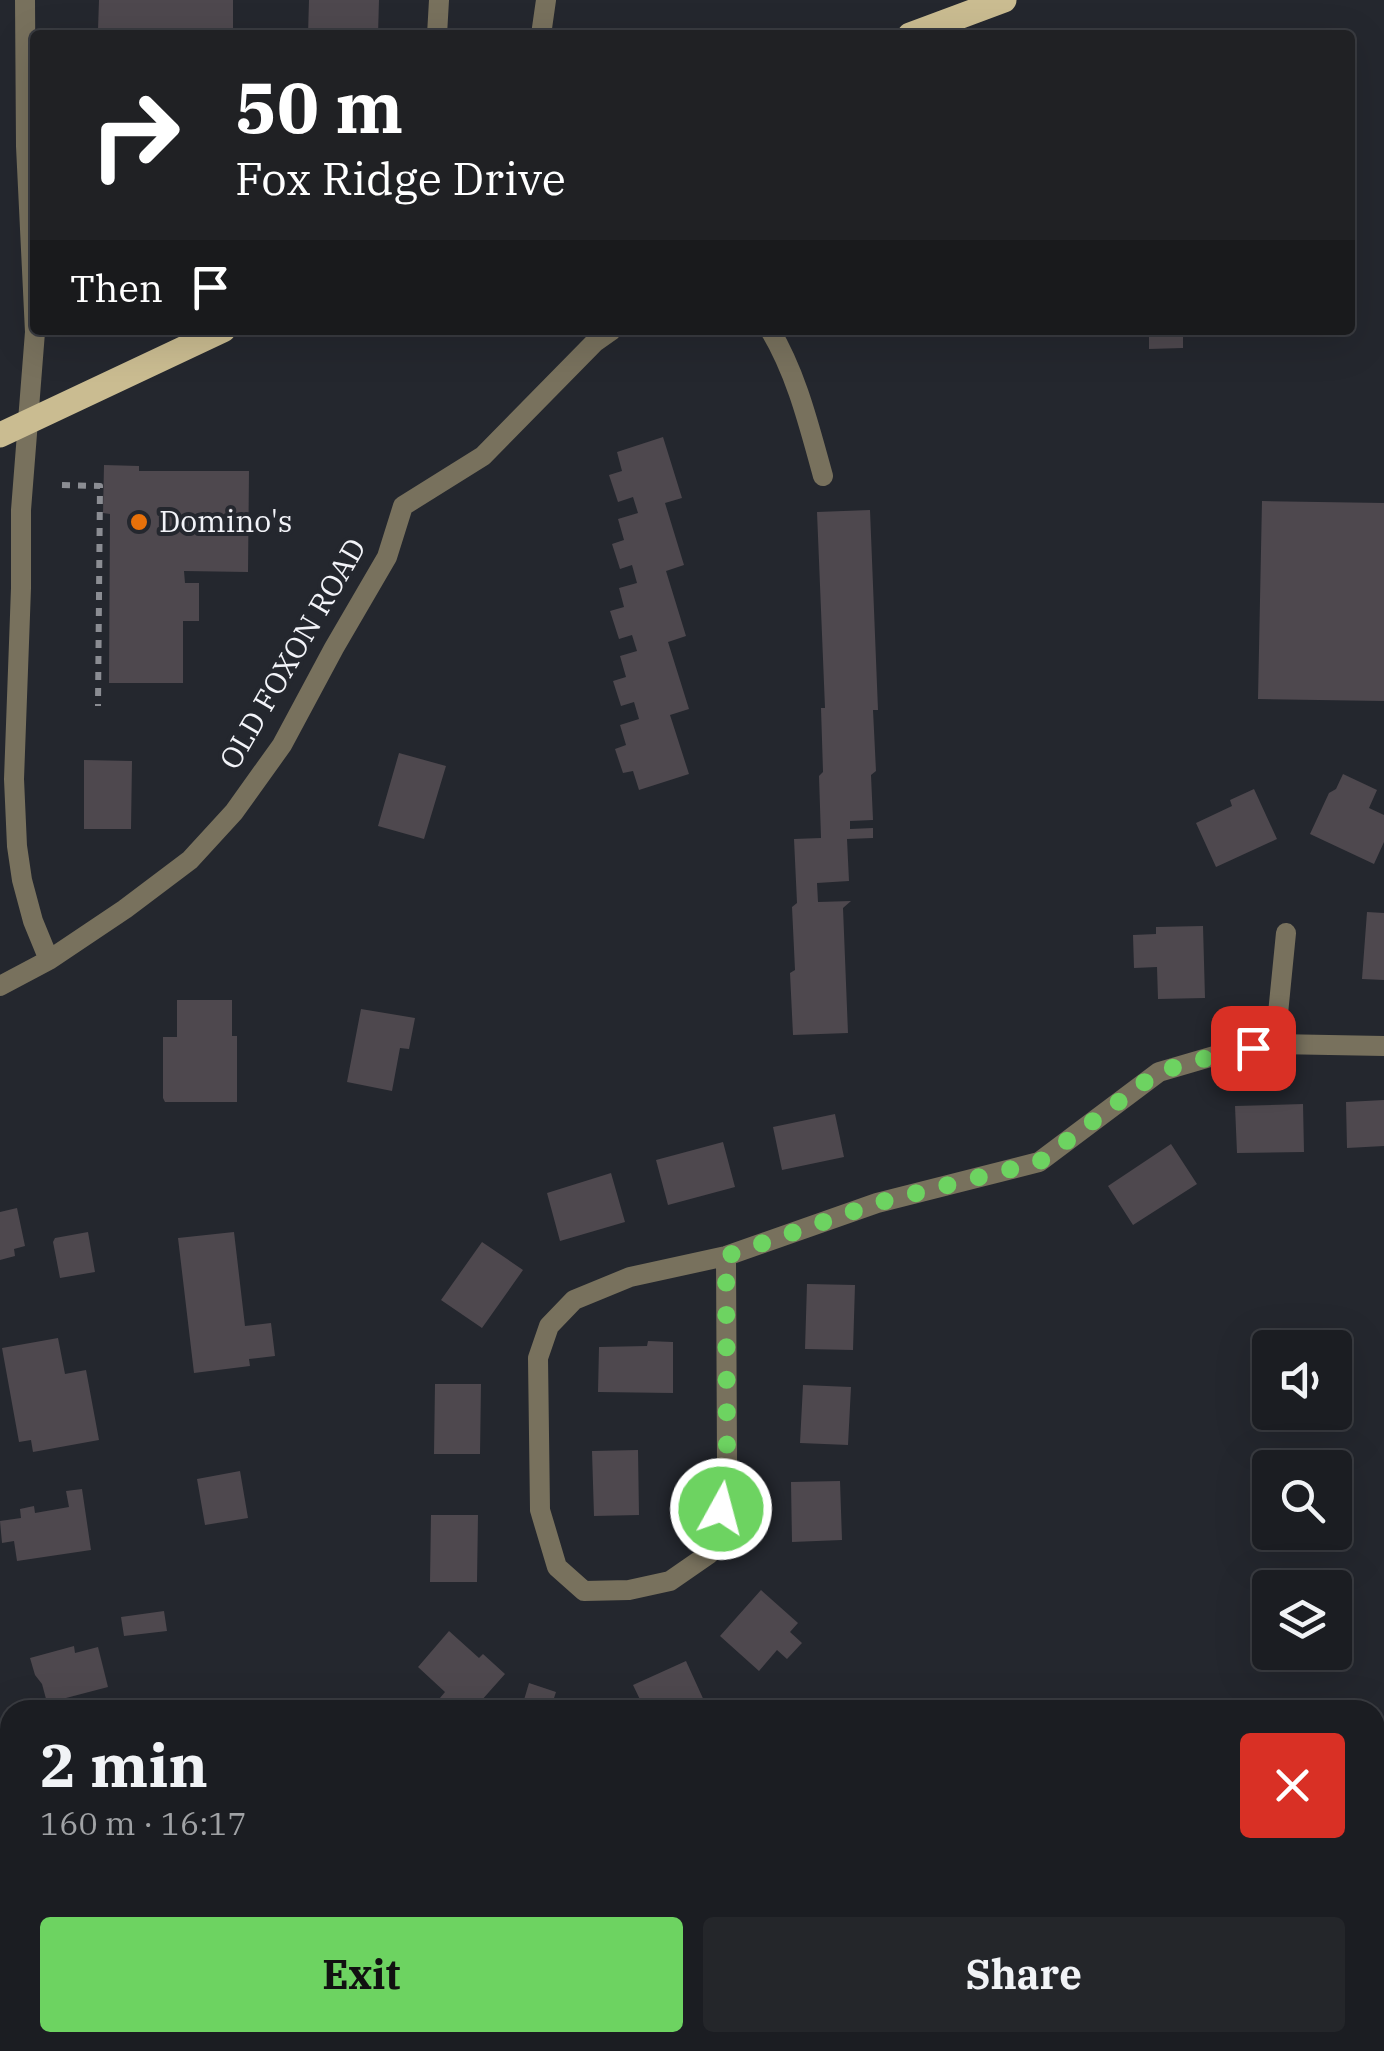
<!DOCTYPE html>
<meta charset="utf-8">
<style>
body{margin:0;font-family:"IBM Plex Serif",serif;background:#24262a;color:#f1f3f6;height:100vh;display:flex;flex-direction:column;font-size:38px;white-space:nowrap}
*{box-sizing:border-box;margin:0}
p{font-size:32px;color:#a0a2a5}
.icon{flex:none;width:55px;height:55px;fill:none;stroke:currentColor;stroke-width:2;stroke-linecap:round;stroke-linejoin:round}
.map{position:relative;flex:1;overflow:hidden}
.panel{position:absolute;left:0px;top:1700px;width:1385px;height:352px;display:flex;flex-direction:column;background:#1b1d22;border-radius:30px 30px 0 0;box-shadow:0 10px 40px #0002,0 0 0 2px #393b40}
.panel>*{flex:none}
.top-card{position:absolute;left:30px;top:30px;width:1325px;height:305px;border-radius:10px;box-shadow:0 10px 40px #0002,0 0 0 2px #393b40;background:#202124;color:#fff;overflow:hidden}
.tools{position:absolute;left:1252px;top:1330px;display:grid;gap:20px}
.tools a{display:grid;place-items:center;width:100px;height:100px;border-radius:10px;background:#1b1d22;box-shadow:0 10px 40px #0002,0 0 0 2px #393b40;font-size:50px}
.pin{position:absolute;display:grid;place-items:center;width:85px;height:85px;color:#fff;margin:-42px;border-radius:20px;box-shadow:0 5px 15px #0006}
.me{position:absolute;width:110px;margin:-55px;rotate:7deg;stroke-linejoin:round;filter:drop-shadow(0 0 8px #0008)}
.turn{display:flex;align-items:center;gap:35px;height:210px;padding:0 40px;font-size:45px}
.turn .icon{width:130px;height:130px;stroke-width:2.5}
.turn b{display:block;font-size:70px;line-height:85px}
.then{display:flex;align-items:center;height:95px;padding:0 40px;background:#0003;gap:20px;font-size:38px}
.round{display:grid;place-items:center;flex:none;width:105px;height:105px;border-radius:10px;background:#24262a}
.summary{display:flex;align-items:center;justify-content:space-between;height:170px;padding:0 40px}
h1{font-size:60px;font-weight:700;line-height:75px}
.action{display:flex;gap:20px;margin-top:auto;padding:20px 40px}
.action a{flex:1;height:115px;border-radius:10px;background:#6dd361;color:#111;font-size:40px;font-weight:700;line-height:115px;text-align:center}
.action a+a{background:#24262a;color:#f1f3f6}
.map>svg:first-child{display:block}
</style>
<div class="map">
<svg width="1384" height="2051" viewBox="0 0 1384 2051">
<rect width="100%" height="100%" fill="#24272e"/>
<path fill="#4e484e" d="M 99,0 L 233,0 L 233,30 L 98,30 Z
M 309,0 L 379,0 L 378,35 L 308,35 Z
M 1149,330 L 1183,330 L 1183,348 L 1149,349 Z
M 663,437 L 682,498 L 665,503 L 684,565 L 666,571 L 686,636 L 668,642 L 689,709 L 670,715 L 689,774 L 639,790 L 633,771 L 623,773 L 615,749 L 626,745 L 620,725 L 639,719 L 634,702 L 621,706 L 613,681 L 626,677 L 620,656 L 637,651 L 632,635 L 619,639 L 610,611 L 624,607 L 619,588 L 637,583 L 632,565 L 620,569 L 612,544 L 624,540 L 618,519 L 638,513 L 633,497 L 618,502 L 609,475 L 622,471 L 617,452 Z
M 104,465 L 139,466 L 139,471 L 249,471 L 248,572 L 184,571 L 185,583 L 199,583 L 199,621 L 183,621 L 183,683 L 109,683 L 110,514 L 103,513 Z
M 1262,501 L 1384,503 L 1384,701 L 1258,699 Z
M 870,510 L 878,710 L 873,710 L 876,771 L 871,775 L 873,820 L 850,821 L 850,829 L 873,828 L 873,838 L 847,839 L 849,881 L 817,883 L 818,902 L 851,901 L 843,908 L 848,1033 L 793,1035 L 790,973 L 795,970 L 792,907 L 797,903 L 794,839 L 821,838 L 819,776 L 823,772 L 821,708 L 825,708 L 817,512 Z
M 399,753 L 446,766 L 424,839 L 378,826 Z
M 84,760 L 132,761 L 131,829 L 84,829 Z
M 1343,774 L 1377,790 L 1369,808 L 1384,815 L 1384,842 L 1374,864 L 1310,834 L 1329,793 L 1336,789 Z
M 1254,789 L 1277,839 L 1216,867 L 1196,823 L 1232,806 L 1230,800 Z
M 1367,912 L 1384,913 L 1384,980 L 1362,979 Z
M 1203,926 L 1205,998 L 1158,999 L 1157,967 L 1134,968 L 1133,935 L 1156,934 L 1156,927 Z
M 177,1000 L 232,1000 L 232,1036 L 237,1036 L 237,1102 L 165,1102 L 163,1098 L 163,1037 L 177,1037 Z
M 361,1009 L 415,1018 L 409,1049 L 400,1048 L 392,1091 L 347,1082 Z
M 1384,1100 L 1384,1146 L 1347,1148 L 1346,1102 Z
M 1303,1104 L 1304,1152 L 1237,1153 L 1235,1106 Z
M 835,1114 L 844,1157 L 782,1170 L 773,1127 Z
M 723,1142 L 735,1187 L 668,1205 L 656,1160 Z
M 1171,1144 L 1197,1184 L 1133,1225 L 1108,1186 Z
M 611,1173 L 625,1222 L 560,1241 L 547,1193 Z
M 17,1208 L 25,1246 L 14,1249 L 15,1256 L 0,1260 L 0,1212 Z
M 88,1232 L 95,1272 L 60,1278 L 53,1242 L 55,1238 Z
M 234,1232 L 245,1326 L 271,1323 L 275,1356 L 249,1359 L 250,1366 L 194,1373 L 178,1238 Z
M 482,1242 L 523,1270 L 482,1328 L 441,1300 Z
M 807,1284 L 855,1285 L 853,1350 L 805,1349 Z
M 58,1338 L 65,1374 L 86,1370 L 99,1440 L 33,1452 L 31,1440 L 19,1442 L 2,1348 Z
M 648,1341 L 673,1342 L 673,1393 L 598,1392 L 599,1347 L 647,1346 Z
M 435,1384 L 481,1384 L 480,1454 L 434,1454 Z
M 803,1385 L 851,1387 L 848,1445 L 800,1443 Z
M 638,1450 L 639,1515 L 594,1516 L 592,1451 Z
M 240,1471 L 248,1518 L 205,1525 L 197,1479 Z
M 840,1481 L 842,1540 L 792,1542 L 791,1482 Z
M 82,1489 L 91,1550 L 17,1561 L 14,1541 L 2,1543 L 0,1521 L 21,1518 L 20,1509 L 34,1506 L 35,1513 L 69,1507 L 66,1491 Z
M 431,1515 L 478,1515 L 477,1582 L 430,1582 Z
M 761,1590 L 798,1623 L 790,1632 L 802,1643 L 787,1659 L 777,1650 L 759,1671 L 720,1636 Z
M 164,1611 L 167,1631 L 124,1636 L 121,1617 Z
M 449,1631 L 479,1658 L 483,1654 L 505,1674 L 473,1710 L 466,1710 L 463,1707 L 460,1710 L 440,1710 L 434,1705 L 445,1692 L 418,1667 Z
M 74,1646 L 75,1653 L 98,1647 L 108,1687 L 66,1698 L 69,1708 L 49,1710 L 42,1684 L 35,1675 L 30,1658 Z
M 686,1661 L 706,1705 L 695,1710 L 645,1710 L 633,1685 Z
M 529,1683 L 556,1692 L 554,1698 L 590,1710 L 521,1710 Z"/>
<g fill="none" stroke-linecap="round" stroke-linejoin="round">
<path stroke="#8b8d93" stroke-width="6" stroke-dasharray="8 8" stroke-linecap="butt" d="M 62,485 L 100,486 L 98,706"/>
<path stroke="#78715d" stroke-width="20" d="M 437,35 L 439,0"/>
<path stroke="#78715d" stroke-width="20" d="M 25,0 L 26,146 L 35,332 L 21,510 L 21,588 L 14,779 L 17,846 L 22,880 L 33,921 L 49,960
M 541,35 L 546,0
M 770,330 C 797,375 809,426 823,476
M 0,986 L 49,960 L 125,909 L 190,860 L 234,812 L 282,745 L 334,648 L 387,557 L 403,506 L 483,456 L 595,342 L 612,330
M 1275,1044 L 1286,933
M 726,1256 L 727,1461 L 721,1509 L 709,1554 L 670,1581 L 629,1590 L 584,1591 L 557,1567 L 540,1510 L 538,1358 L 549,1326 L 574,1300 L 630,1277 L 726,1256 L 877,1203 L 1039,1162 L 1159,1072 L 1231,1051 L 1275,1044 L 1384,1046
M 0,1932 L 10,1991
M 19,2042 L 20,2051
M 1089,2042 L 1097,2051
M 972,2051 L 974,2042"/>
<path stroke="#cabc91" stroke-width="25" d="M 910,35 L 1004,0
M 0,435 L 223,330"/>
</g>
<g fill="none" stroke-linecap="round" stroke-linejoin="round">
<path stroke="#6dd361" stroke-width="18" stroke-dasharray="0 32.4" d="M 721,1509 L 727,1461 L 726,1256 L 877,1203 L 1039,1162 L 1158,1072 L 1231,1051 L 1253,1048"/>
</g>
<circle fill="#e8710a" stroke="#24272e" stroke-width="4" cx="139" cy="522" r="10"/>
<g text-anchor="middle" stroke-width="8" stroke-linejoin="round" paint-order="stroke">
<g font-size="30" fill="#f2f3f8" stroke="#24272e" text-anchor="start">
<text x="159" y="532">Domino's</text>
</g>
<g font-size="30" fill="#f2f3f8" stroke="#24272e">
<text transform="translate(293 654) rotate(-60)" y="10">OLD FOXON ROAD</text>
</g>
</g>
</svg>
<div class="tools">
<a><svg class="icon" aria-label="sound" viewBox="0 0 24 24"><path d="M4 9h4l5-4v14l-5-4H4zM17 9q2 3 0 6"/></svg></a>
<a><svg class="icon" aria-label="search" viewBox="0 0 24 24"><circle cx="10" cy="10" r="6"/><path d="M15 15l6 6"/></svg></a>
<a><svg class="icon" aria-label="layers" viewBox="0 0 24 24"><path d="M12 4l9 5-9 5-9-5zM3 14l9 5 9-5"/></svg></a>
</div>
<div class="pin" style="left:1253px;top:1048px;background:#d93025"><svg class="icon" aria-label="arrive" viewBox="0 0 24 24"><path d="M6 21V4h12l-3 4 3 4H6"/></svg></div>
<svg class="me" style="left:721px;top:1509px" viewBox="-20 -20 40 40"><circle r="17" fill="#6dd361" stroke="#fff" stroke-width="3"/><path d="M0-11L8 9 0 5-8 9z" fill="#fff"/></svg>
<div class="top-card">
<div class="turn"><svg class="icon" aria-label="right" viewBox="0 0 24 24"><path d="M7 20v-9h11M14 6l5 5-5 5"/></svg><div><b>50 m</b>Fox Ridge Drive</div></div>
<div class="then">Then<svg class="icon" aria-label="arrive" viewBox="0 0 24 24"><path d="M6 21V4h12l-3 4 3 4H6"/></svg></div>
</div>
<section class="panel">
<div class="summary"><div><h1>2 min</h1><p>160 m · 16:17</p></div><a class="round" style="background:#d93025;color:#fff"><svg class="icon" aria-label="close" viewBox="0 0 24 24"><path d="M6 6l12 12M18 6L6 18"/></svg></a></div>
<div class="action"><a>Exit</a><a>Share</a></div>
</section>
</div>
